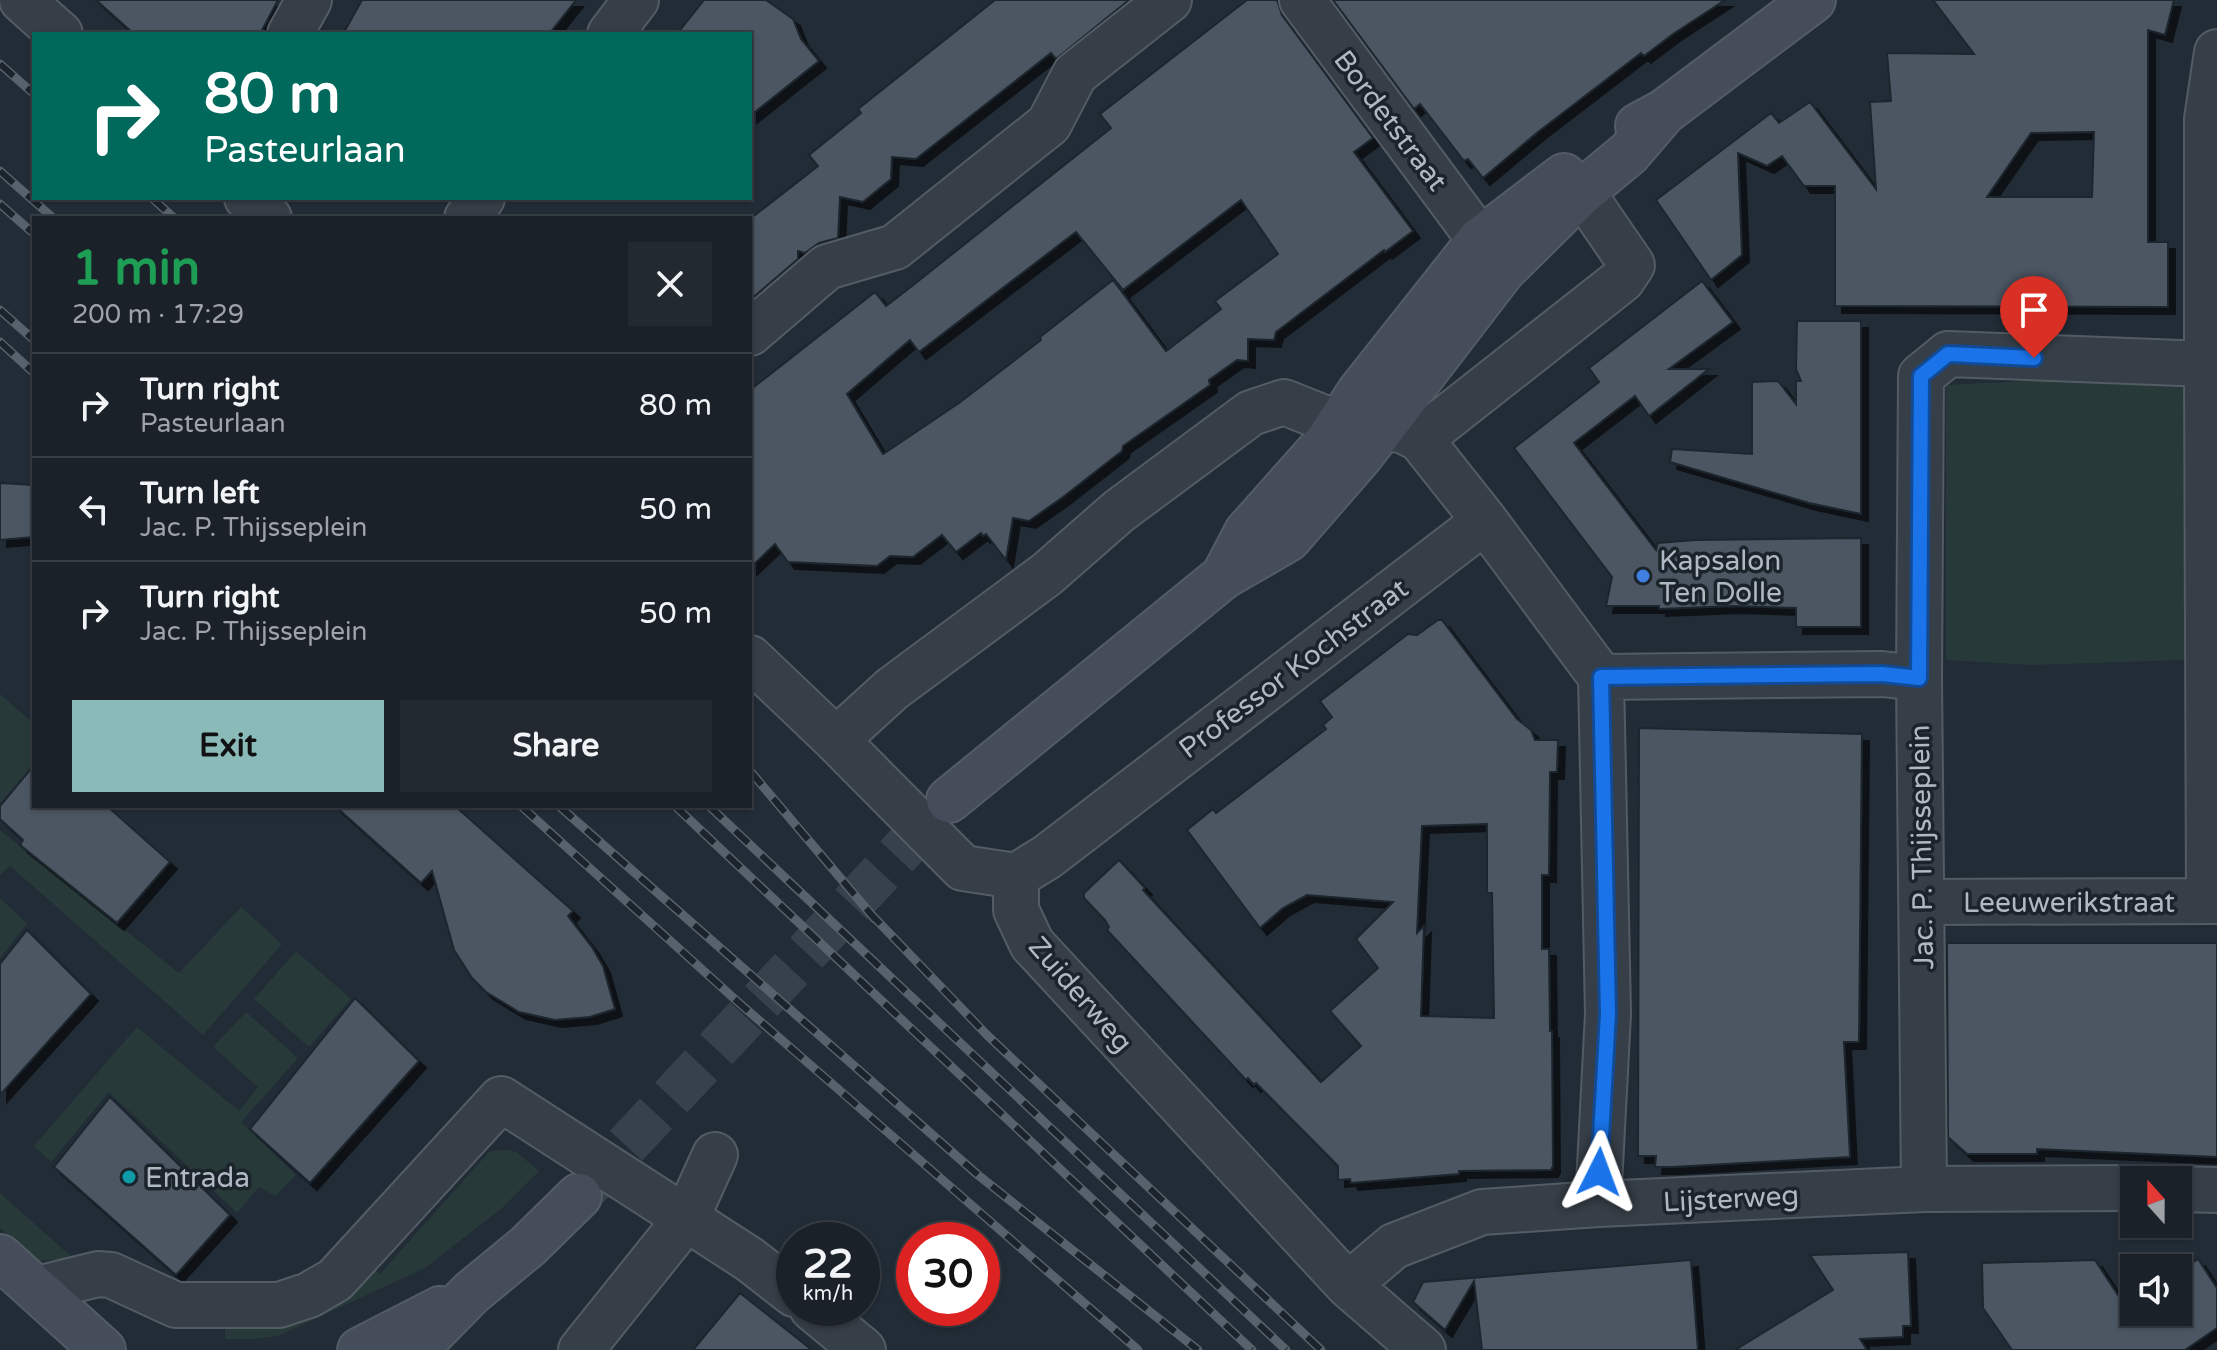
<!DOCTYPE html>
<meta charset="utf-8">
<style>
body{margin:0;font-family:"Varela Round",sans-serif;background:#232930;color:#f1f3f6;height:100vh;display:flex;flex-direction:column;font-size:30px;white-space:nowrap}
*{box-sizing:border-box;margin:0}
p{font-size:26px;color:#9fa3a8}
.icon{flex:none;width:44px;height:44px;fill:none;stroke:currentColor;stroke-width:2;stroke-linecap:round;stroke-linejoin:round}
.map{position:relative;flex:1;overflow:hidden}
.drawer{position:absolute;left:32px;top:216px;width:720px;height:592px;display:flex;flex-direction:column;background:#1a2128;border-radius:0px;box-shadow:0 2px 6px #0004,0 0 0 2px #383e45}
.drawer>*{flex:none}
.banner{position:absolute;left:32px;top:32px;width:720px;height:168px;border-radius:0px;box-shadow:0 2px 6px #0004,0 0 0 2px #383e45;background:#00695c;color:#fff;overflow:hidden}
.needle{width:52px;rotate:339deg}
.controls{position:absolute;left:2120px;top:1166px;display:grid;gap:16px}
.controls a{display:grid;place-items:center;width:72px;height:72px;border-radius:0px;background:#1a2128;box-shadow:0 2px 6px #0004,0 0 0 2px #383e45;font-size:40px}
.speed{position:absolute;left:776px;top:1222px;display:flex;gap:16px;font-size:40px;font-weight:700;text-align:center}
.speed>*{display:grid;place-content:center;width:104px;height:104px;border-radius:50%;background:#1a2128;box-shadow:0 2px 6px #0004,0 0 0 2px #383e45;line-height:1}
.speed small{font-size:20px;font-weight:400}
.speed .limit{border:12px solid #d22;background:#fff;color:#111}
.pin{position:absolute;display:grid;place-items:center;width:68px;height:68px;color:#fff;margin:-82px -34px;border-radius:50% 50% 50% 0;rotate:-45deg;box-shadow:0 0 8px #0007}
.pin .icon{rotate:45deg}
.me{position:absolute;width:88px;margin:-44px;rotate:3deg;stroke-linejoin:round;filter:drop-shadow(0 0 6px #0008)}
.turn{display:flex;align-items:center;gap:28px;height:168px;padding:0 40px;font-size:36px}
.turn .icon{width:104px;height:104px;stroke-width:2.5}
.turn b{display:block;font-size:56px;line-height:68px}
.round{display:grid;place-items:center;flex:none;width:84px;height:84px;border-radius:0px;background:#232930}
.summary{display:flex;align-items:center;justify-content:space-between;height:136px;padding:0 40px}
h1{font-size:48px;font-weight:800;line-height:60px;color:#1e9e55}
.action{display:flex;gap:16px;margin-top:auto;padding:16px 40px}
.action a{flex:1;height:92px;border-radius:0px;background:#8bbbb9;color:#111;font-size:32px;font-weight:800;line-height:92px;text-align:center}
.action a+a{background:#232930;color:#f1f3f6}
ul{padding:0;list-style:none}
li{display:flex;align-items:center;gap:24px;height:104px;padding:0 40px;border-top:2px solid #383e45}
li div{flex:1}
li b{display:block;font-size:30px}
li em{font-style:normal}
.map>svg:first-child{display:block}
</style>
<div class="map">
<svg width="2217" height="1350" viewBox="0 0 2217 1350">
<defs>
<filter id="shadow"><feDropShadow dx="7" dy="7" stdDeviation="0" flood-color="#0009"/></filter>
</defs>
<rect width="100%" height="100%" fill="#222c36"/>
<path fill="#273a39" d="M 2177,374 L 2184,375 L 2184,660 L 2032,665 L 1946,660 L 1946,385 Z
M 0,694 L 34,724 L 34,765 L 0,803 Z
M 0,830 L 179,973 L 241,907 L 282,944 L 203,1035 L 10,866 L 0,875 Z
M 0,898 L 27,924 L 0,958 Z
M 296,951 L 351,999 L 309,1047 L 254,999 Z
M 246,1012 L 298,1058 L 241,1122 L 296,1175 L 275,1196 L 259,1187 L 237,1213 L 109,1092 L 51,1162 L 34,1146 L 137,1027 L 239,1111 L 258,1087 L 213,1047 Z
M 509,1150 L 516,1152 L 539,1171 L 502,1208 L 425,1268 L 278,1336 L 254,1339 L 225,1339 L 225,1325 L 371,1267 L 380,1274 L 490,1151 Z
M 0,1193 L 74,1259 L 37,1261 L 0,1228 Z"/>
<path fill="#4b5762" stroke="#1d252d" stroke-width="2" fill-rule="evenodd" filter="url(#shadow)" d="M 96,0 L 278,0 L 260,34 L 134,34 Z
M 362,0 L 576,0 L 549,34 L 343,34 Z
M 704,0 L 766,0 L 793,19 L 801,39 L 819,61 L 750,116 L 750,34 L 677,34 Z
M 995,0 L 1129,0 L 1056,59 L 1051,53 L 916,159 L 892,157 L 891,179 L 863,202 L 840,197 L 838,238 L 819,243 L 805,253 L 798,251 L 798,259 L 750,300 L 750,219 L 818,166 L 809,155 L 861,113 L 858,109 Z
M 1247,0 L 1277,0 L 1282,15 L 1373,138 L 1354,152 L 1413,231 L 1385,252 L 1384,250 L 1276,332 L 1274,340 L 1248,339 L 1248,361 L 1237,360 L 1209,380 L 1210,385 L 1123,446 L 1122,451 L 1063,497 L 1029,521 L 1013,518 L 1006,560 L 986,534 L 983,536 L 981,533 L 956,552 L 942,535 L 913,557 L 890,556 L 877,566 L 788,562 L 775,544 L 750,568 L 750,390 L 875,292 L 886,306 L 912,286 L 1111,128 L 1100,114 ZM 1241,200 L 1278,254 L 1215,301 L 1221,309 L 1166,351 L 1113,280 L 1040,337 L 1041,340 L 959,403 L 883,454 L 847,394 L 910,340 L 919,352 L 1076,232 L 1123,290 Z
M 1333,0 L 1725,0 L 1673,34 L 1644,56 L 1641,53 L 1538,132 L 1483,178 L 1468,159 L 1464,161 L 1420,104 L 1414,109 Z
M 1933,0 L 2174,0 L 2165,35 L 2148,30 L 2148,242 L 2168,242 L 2168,307 L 1835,306 L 1835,186 L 1804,186 L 1782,156 L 1767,166 L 1738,153 L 1742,255 L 1711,280 L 1656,200 L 1771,113 L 1779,123 L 1810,102 L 1876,189 L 1870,102 L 1891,101 L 1887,53 L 1974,54 ZM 2094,132 L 2092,197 L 1987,197 L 2031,133 Z
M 1702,281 L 1733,322 L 1669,369 L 1709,369 L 1649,416 L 1635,396 L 1574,443 L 1656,550 L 1658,543 L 1695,540 L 1861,538 L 1861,627 L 1796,627 L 1796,608 L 1733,606 L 1659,609 L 1659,606 L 1606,606 L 1612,577 L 1514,448 L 1599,382 L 1589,368 Z
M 1797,321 L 1861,321 L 1861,514 L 1809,503 L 1670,462 L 1672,449 L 1752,454 L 1752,382 L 1778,381 L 1796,404 L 1796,381 L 1801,381 L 1796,369 Z
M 0,483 L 34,485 L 34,537 L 0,540 Z
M 1438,620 L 1442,620 L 1517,719 L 1531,730 L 1535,740 L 1558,740 L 1557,772 L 1550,772 L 1549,875 L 1542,875 L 1542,949 L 1549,949 L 1550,1031 L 1552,1031 L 1553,1166 L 1551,1170 L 1459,1171 L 1459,1174 L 1351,1183 L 1350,1179 L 1338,1180 L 1338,1166 L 1256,1083 L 1254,1085 L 1248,1078 L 1246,1080 L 1107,930 L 1109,927 L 1105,920 L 1084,898 L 1084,893 L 1119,860 L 1145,888 L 1143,890 L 1321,1082 L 1361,1046 L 1330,1011 L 1378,968 L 1356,939 L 1393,902 L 1307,895 L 1283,908 L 1260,928 L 1187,830 L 1213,809 L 1216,813 L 1326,729 L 1323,725 L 1332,717 L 1320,701 L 1408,634 L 1417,635 ZM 1487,824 L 1487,893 L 1492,893 L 1494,1018 L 1421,1016 L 1424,926 L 1417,933 L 1422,826 Z
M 1639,728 L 1862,734 L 1859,1042 L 1844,1042 L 1850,1157 L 1672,1167 L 1655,1167 L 1656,1156 L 1638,1156 Z
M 34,765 L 34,806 L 107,806 L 170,862 L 117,923 L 20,845 L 23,840 L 0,819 L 0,806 Z
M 335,806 L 455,806 L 573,911 L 568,916 L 592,947 L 603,966 L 615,1009 L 590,1017 L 555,1020 L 519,1012 L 486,992 L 472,978 L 454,950 L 432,871 L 421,883 Z
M 27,930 L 91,994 L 0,1095 L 0,964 Z
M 1947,943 L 2217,943 L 2217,1157 L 2037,1149 L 2037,1154 L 1967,1154 L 1948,1137 Z
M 355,998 L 419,1061 L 310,1183 L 250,1129 Z
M 110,1097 L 230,1215 L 176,1275 L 54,1167 Z
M 1908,1252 L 1911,1326 L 1903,1326 L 1903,1337 L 1860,1339 L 1867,1350 L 1735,1350 L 1833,1290 L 1810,1255 Z
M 2198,1259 L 2217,1288 L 2217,1328 L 2185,1350 L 2012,1350 L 1983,1308 L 1982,1263 L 2095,1260 L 2129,1312 L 2178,1312 L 2178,1272 Z
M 1691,1260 L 1698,1350 L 1482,1350 L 1474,1281 L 1445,1330 L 1413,1302 L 1423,1282 Z
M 740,1293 L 812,1350 L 693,1350 Z"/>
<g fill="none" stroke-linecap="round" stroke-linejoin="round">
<path stroke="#37414b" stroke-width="44" stroke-dasharray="44 22" stroke-linecap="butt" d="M 581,1194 L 949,800"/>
<defs>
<path id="minor" d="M 22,0 L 60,34
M 1302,0 L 1480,240
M 290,34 L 309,0
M 610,34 L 636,0
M 2217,52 L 2207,119 L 2207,364 L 2217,365
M 247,198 L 269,218
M 467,218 L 482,198
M 750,333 L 827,267 L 895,247 L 1049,124 L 1075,74 L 1169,0
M 1380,428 L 1402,430 L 1420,439 L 1485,521 L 1601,677 L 1608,1014 L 1598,1204
M 1420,439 L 1622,280 L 1632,265 L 1582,192
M 750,658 L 836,740 L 963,868 L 1016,876
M 1601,677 L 1882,674 L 1919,678
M 836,740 L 892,689 L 1047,574 L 1119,511 L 1251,413 L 1284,402 L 1324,418 L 1342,419
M 1016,876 L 1016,910 L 1032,944 L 1348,1285 L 1423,1350
M 1016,876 L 1047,857 L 1485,521
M 1921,902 L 2217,901
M 1924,1189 L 1919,678 L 1921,376 L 1948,354 L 2207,364 L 2209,901
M 2178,1189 L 2217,1190
M 1348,1285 L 1394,1246 L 1482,1212 L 1598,1204 L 1924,1189 L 2134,1188
M 37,1289 L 98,1274 L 111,1275 L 176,1305 L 279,1305 L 309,1295 L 335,1280 L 501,1099 L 749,1259 L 794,1294
M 812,1308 L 863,1350
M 581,1350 L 686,1219 L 715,1155"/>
<path id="secondary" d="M 1638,126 L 1664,112 L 1813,0
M 1225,574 L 1247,532 L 1328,441 L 1359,393 L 1480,240 L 1564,176
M 949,800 L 1224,576 L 1288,539 L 1361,455 L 1503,270 L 1582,192 L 1629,153 L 1664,112
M 0,1257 L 103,1350
M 360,1350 L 440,1309
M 415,1350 L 471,1293 L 528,1246 L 579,1196"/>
</defs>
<use href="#minor" stroke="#535c64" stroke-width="48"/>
<use href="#secondary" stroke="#535c64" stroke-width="48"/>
<use href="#minor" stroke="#363e47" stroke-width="44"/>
<use href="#secondary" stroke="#444d59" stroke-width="44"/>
<defs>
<path id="rail" d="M 0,64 L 34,94
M 0,171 L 53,218
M 152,198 L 174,218
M 0,204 L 34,234
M 0,310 L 34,340
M 0,342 L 34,373
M 750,771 L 875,919
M 521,806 L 738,1002 L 1138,1350
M 559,806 L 978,1175 L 1198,1350
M 675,806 L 1252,1350
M 709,806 L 1286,1350
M 868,911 L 987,1035 L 1321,1350"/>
</defs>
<use href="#rail" stroke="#58626d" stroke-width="9"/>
<use href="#rail" stroke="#1b232b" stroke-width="6" stroke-dasharray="18" stroke-linecap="butt"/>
</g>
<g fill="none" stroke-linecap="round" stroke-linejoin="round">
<defs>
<path id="route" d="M 1599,1172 L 1608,1014 L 1601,677 L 1882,674 L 1919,678 L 1921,376 L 1948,354 L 2034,358"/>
</defs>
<use href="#route" stroke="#114b97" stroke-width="20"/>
<use href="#route" stroke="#1a73e8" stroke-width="14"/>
</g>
<circle fill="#3f7fe0" stroke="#1b232b" stroke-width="3" cx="1643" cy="576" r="8"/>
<circle fill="#0f9aa8" stroke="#1b232b" stroke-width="3" cx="129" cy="1177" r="8"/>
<g text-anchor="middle" stroke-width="7" stroke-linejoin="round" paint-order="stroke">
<g font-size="28" fill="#b0b9c3" stroke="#1b232b">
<text transform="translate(1391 120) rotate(53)" y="10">Bordetstraat</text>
<text transform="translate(1293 668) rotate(-37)" y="10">Professor Kochstraat</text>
<text transform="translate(1921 847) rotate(-91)" y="10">Jac. P. Thijsseplein</text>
<text x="2069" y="912">Leeuwerikstraat</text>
<text transform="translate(1081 994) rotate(49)" y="10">Zuiderweg</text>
<text transform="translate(1731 1198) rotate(-3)" y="10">Lijsterweg</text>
</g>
<g font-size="28" fill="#b0b9c3" stroke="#1b232b" text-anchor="start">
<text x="1659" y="570">Kapsalon<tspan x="1659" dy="32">Ten Dolle</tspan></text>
<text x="145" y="1187">Entrada</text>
</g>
</g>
</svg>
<div class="controls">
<a><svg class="needle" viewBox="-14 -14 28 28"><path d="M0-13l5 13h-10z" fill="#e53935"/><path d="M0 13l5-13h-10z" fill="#9fa3a8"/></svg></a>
<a><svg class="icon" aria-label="sound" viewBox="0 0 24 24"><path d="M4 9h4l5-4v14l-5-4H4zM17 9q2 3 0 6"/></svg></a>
</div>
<div class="speed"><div>22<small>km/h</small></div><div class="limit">30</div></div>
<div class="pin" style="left:2034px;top:358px;background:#d93025"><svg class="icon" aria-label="arrive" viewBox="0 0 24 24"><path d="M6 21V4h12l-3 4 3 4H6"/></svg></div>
<svg class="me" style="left:1599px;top:1172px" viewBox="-20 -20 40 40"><path d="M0-17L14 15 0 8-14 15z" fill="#1a73e8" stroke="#fff" stroke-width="4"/></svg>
<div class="banner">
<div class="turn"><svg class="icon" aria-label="right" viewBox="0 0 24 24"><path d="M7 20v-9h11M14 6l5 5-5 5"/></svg><div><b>80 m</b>Pasteurlaan</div></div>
</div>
<section class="drawer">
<div class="summary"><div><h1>1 min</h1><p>200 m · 17:29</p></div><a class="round"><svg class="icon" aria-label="close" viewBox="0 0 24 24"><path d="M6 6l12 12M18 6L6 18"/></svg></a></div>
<ul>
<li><svg class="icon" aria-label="right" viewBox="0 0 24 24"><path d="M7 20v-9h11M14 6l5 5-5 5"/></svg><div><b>Turn right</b><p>Pasteurlaan</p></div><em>80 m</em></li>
<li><svg class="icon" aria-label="left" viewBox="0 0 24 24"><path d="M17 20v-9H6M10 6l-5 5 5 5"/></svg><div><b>Turn left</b><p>Jac. P. Thijsseplein</p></div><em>50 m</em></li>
<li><svg class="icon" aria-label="right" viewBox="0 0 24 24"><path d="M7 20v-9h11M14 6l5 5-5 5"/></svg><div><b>Turn right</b><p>Jac. P. Thijsseplein</p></div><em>50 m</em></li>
</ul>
<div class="action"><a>Exit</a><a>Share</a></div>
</section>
</div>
